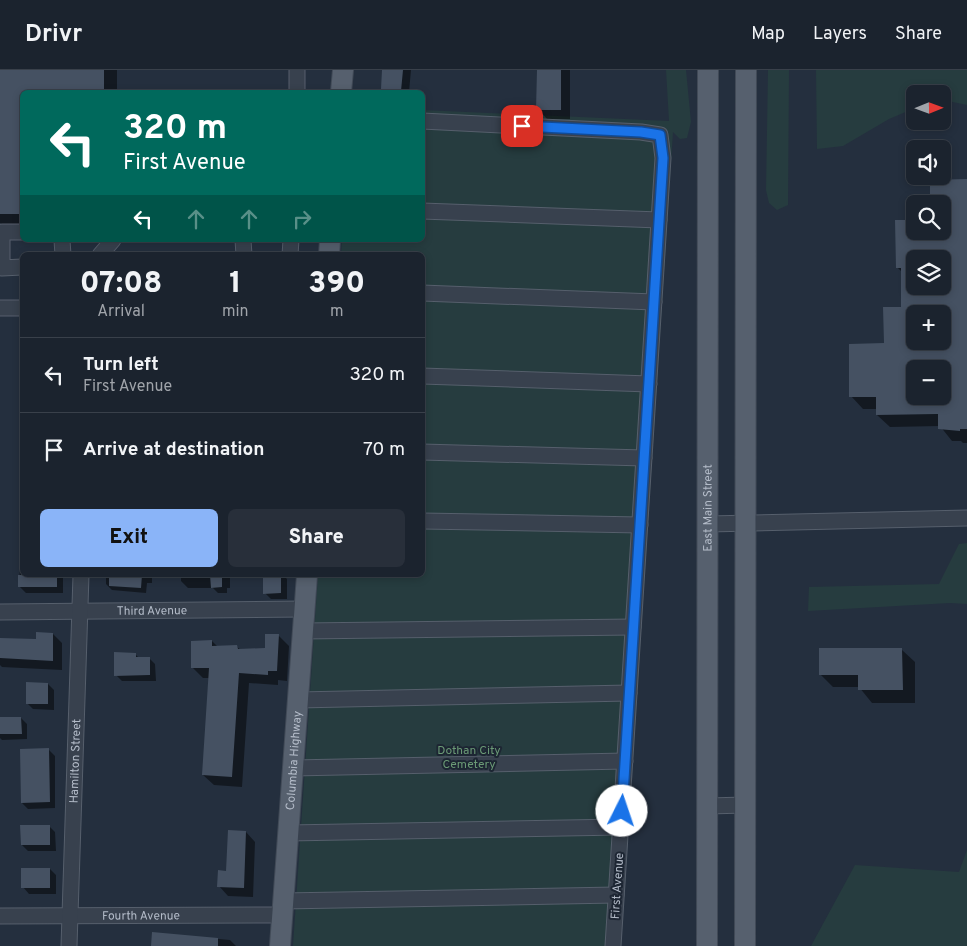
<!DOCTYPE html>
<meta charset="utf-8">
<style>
body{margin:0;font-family:Overpass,sans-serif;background:#282f3a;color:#f1f3f6;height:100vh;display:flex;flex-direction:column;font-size:19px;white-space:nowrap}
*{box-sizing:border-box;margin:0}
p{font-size:16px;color:#a0a4aa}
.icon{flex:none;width:28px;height:28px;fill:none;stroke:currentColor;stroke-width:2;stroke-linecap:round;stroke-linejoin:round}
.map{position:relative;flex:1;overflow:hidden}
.details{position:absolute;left:20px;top:182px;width:405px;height:325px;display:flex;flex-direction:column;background:#1b232e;border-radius:8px;box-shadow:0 2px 8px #0003,0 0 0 1px #39404a}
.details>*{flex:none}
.hud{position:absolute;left:20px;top:20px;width:405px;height:152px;border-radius:8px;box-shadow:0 2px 8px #0003,0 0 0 1px #39404a;background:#00695c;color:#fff;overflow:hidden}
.needle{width:32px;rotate:89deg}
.fabs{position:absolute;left:906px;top:15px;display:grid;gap:10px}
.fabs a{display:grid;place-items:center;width:45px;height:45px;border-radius:8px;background:#1b232e;box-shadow:0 2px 8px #0003,0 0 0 1px #39404a;font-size:25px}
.pin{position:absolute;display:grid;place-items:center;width:42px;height:42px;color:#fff;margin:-21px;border-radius:10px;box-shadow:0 2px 8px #0006}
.me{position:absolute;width:55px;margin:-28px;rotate:4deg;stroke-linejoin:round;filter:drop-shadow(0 0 4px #0008)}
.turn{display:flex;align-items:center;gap:18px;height:105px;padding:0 20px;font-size:22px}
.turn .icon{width:65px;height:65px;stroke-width:2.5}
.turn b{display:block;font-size:35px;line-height:42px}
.lanes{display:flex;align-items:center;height:48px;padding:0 20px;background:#0003;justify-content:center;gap:25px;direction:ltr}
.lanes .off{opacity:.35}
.eta{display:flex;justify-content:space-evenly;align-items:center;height:85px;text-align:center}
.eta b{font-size:30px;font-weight:800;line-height:35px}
.button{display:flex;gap:10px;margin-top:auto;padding:10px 20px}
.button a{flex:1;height:58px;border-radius:8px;background:#8ab4f8;color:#111;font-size:20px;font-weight:800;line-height:58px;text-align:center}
.button a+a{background:#282f3a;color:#f1f3f6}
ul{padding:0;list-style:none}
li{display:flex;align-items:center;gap:15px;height:75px;padding:0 20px;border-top:1px solid #39404a}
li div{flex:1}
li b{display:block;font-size:19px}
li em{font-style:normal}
header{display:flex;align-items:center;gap:30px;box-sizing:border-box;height:70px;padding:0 25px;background:#1b232e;border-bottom:1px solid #39404a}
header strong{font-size:24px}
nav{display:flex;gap:28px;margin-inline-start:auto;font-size:18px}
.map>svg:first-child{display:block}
</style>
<header>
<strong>Drivr</strong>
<nav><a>Map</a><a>Layers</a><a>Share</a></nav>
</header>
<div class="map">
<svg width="967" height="876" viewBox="0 0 967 876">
<rect width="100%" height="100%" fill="#242f3e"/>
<path fill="#263c3f" d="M 666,0 L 686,0 L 691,52 L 687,68 L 680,69 L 673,62 L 621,876 L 293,876 L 318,505 L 422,505 L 422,185 L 341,185 L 342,170 L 422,170 L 423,40 L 669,51 Z
M 768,0 L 789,0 L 788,135 L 777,140 L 769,133 L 766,120 Z
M 816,0 L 967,0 L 967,35 L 943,30 L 942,24 L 915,24 L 915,38 L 889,49 L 843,76 L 817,79 Z
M 967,473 L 967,534 L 950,533 L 808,541 L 809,517 L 939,514 L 959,474 Z
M 967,780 L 967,876 L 811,876 L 855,795 L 959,802 Z"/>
<path fill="#0007" fill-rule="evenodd" d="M 0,0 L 117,0 L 117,22 L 22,22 L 22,156 L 3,156 L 0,153 Z
M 384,0 L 411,0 L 409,22 L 386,22 L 382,19 Z
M 538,0 L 570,0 L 570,49 L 547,49 L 538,39 Z
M 143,20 L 194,20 L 196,22 L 143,22 Z
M 967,111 L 967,373 L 963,373 L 961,371 L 952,371 L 940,356 L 890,357 L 877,345 L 877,339 L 863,339 L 851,326 L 885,274 L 903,238 L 902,202 L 897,197 L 915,151 L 915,161 L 942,161 ZM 915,189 L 942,189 L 942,216 L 915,216 ZM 915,244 L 942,244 L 942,271 L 915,271 ZM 915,299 L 942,299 L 942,326 L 915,326 Z
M 20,496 L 22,496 L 22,505 L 63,505 L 63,523 L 26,523 L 19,516 Z
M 106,505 L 152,505 L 152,513 L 147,513 L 146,523 L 112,520 L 106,514 Z
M 181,505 L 230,505 L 230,518 L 227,518 L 227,523 L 218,523 L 213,518 L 188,518 L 181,511 Z
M 264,505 L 283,505 L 287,509 L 287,529 L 271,529 L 265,523 Z
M 53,564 L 62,573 L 62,600 L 2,597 L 0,595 L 0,569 L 37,570 Z
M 279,566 L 289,576 L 287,611 L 278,610 L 278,615 L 249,613 L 242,717 L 214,715 L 203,705 L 210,608 L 203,608 L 193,598 L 212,571 L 218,577 L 237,577 L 241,580 L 266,579 Z
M 902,580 L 915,592 L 915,633 L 872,633 L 859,617 L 833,617 L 820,604 Z
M 136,585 L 139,588 L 149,588 L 155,594 L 156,611 L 122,611 L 116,605 Z
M 48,614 L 54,620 L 54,640 L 33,639 L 27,633 Z
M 21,648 L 27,654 L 27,669 L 2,670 L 0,668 L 0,649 Z
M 49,680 L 55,686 L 55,738 L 28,739 L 22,733 Z
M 49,756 L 55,762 L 56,781 L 28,781 L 22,775 Z
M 246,762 L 255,772 L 253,827 L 228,826 L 219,816 Z
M 50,799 L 56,805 L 56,824 L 29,824 L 23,817 Z
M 153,863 L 230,870 L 236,876 L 152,876 Z"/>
<path fill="#455162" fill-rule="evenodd" d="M 0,0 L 104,0 L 104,22 L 22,22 L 22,144 L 0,144 Z
M 382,0 L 403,0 L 401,21 L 381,19 Z
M 537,0 L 561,0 L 561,40 L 536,40 Z
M 967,109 L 967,359 L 960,359 L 960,361 L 938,359 L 938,344 L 876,345 L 876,327 L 849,327 L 849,274 L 884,273 L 883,237 L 901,237 L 901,198 L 896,198 L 895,150 L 915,150 L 915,161 L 942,161 L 942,134 L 930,134 L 930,110 ZM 915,189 L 942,189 L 942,216 L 915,216 ZM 915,244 L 942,244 L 942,271 L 915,271 ZM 915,299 L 942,299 L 942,326 L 915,326 Z
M 18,505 L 57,505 L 57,517 L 18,517 Z
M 109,505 L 142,505 L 141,518 L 109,516 Z
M 210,505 L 222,505 L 222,517 L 211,518 Z
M 263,505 L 281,505 L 281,523 L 263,524 Z
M 36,562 L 53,563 L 53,591 L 0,588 L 0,568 L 36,569 Z
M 265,564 L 279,564 L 277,601 L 268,601 L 268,605 L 239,603 L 232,707 L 202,705 L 209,598 L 191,598 L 191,571 L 212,570 L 212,576 L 237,575 L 238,579 L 265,578 Z
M 819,578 L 902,578 L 903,620 L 858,620 L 858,605 L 819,605 Z
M 114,582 L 136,583 L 136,587 L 150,587 L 150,605 L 114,606 Z
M 26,612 L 48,613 L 48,634 L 26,634 Z
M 0,647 L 21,647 L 22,664 L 0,664 Z
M 49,678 L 50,732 L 21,733 L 20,679 Z
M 20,755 L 50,755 L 50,775 L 21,775 Z
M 228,760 L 246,761 L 244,818 L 217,817 L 218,800 L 226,801 Z
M 21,798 L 50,798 L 50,818 L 21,818 Z
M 152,862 L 218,868 L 218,876 L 151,876 Z"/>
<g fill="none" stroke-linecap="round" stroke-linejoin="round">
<defs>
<g id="minor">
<path d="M 297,22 L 297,0"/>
<path d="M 422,51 L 641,62 L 660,65 L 663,88 L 613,876"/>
<path d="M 422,141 L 659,150"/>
<path d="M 22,162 L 2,162 L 2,198 L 22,197"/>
<path d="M 62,170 L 63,185"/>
<path d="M 243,170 L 244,185"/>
<path d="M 100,185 L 113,170"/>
<path d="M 290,185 L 291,170"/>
<path d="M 422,223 L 654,232"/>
<path d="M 0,238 L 22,238"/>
<path d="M 422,306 L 649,314"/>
<path d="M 422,382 L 644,388"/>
<path d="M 422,451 L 640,455"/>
<path d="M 708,454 L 967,448"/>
<path id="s1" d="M 0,542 L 304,539"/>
<path d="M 303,561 L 633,557"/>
<path d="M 298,630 L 629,623"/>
<path d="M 293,698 L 625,691"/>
<path d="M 708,736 L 745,735"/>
<path d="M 288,763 L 621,757"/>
<path d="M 283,831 L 616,825"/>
<path id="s2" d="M 0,846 L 282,845"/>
<path id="s3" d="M 69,876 L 81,505"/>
</g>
<g id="major">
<path d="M 341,22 L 343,0"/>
<path d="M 329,185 L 330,170"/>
<path id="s4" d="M 280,876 L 307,505"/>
<path id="s5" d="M 707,876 L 708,0"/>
<path d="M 745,876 L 746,0"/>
</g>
</defs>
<use href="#minor" stroke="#565f6c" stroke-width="17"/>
<use href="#major" stroke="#414a57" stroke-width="22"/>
<use href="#minor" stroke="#38414e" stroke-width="15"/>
<use href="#major" stroke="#56606e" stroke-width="20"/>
</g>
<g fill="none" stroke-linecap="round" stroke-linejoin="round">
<defs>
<path id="route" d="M 522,56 L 641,62 L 660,65 L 663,88 L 622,741"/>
</defs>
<use href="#route" stroke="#114b97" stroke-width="12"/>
<use href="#route" stroke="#1a73e8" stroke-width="9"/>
</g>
<g text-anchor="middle" stroke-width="4" stroke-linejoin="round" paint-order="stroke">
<g font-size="12" fill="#b4bcc9" stroke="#1d2633">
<text dy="4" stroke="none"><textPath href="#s5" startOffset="438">East Main Street</textPath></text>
<text dy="4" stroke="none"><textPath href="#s1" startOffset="152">Third Avenue</textPath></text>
<text dy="4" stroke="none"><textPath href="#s3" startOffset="185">Hamilton Street</textPath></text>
<text dy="4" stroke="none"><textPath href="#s4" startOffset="186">Columbia Highway</textPath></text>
<text transform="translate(617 816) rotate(-86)" y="4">First Avenue</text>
<text dy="4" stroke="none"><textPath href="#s2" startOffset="141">Fourth Avenue</textPath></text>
</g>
<g font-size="12" fill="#6b9a76" stroke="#1d2633">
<text x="469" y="684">Dothan City<tspan x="469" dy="14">Cemetery</tspan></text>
</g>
</g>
</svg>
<div class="fabs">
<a><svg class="needle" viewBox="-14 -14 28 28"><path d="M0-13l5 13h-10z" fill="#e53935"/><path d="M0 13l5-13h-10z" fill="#a0a4aa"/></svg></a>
<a><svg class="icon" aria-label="sound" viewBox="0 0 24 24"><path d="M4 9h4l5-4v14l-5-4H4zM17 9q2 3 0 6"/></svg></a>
<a><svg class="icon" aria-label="search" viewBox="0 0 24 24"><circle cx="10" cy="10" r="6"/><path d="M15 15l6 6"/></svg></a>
<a><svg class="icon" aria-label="layers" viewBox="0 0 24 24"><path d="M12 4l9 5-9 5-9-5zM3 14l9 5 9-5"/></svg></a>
<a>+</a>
<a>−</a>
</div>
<div class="pin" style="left:522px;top:56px;background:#d93025"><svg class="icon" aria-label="arrive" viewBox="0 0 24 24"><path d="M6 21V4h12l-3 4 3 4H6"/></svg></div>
<svg class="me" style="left:622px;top:741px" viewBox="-20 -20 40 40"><circle r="19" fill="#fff"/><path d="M0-13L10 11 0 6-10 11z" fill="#1a73e8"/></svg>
<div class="hud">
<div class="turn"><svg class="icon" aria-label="left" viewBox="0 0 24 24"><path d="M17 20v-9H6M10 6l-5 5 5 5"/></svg><div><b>320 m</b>First Avenue</div></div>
<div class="lanes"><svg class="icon" aria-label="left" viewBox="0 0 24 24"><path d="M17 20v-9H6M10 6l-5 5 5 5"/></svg><svg class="icon off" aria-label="ahead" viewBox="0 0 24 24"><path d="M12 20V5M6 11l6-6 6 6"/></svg><svg class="icon off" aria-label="ahead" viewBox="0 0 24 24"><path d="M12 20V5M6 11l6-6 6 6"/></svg><svg class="icon off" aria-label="right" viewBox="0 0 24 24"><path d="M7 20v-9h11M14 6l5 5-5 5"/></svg></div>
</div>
<section class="details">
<div class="eta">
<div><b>07:08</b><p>Arrival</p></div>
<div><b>1</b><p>min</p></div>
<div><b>390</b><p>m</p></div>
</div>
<ul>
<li><svg class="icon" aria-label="left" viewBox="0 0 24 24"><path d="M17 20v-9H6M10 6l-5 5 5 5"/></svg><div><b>Turn left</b><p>First Avenue</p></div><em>320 m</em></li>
<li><svg class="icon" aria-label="arrive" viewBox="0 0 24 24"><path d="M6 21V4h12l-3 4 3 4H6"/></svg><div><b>Arrive at destination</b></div><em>70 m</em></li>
</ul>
<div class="button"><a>Exit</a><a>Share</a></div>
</section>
</div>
